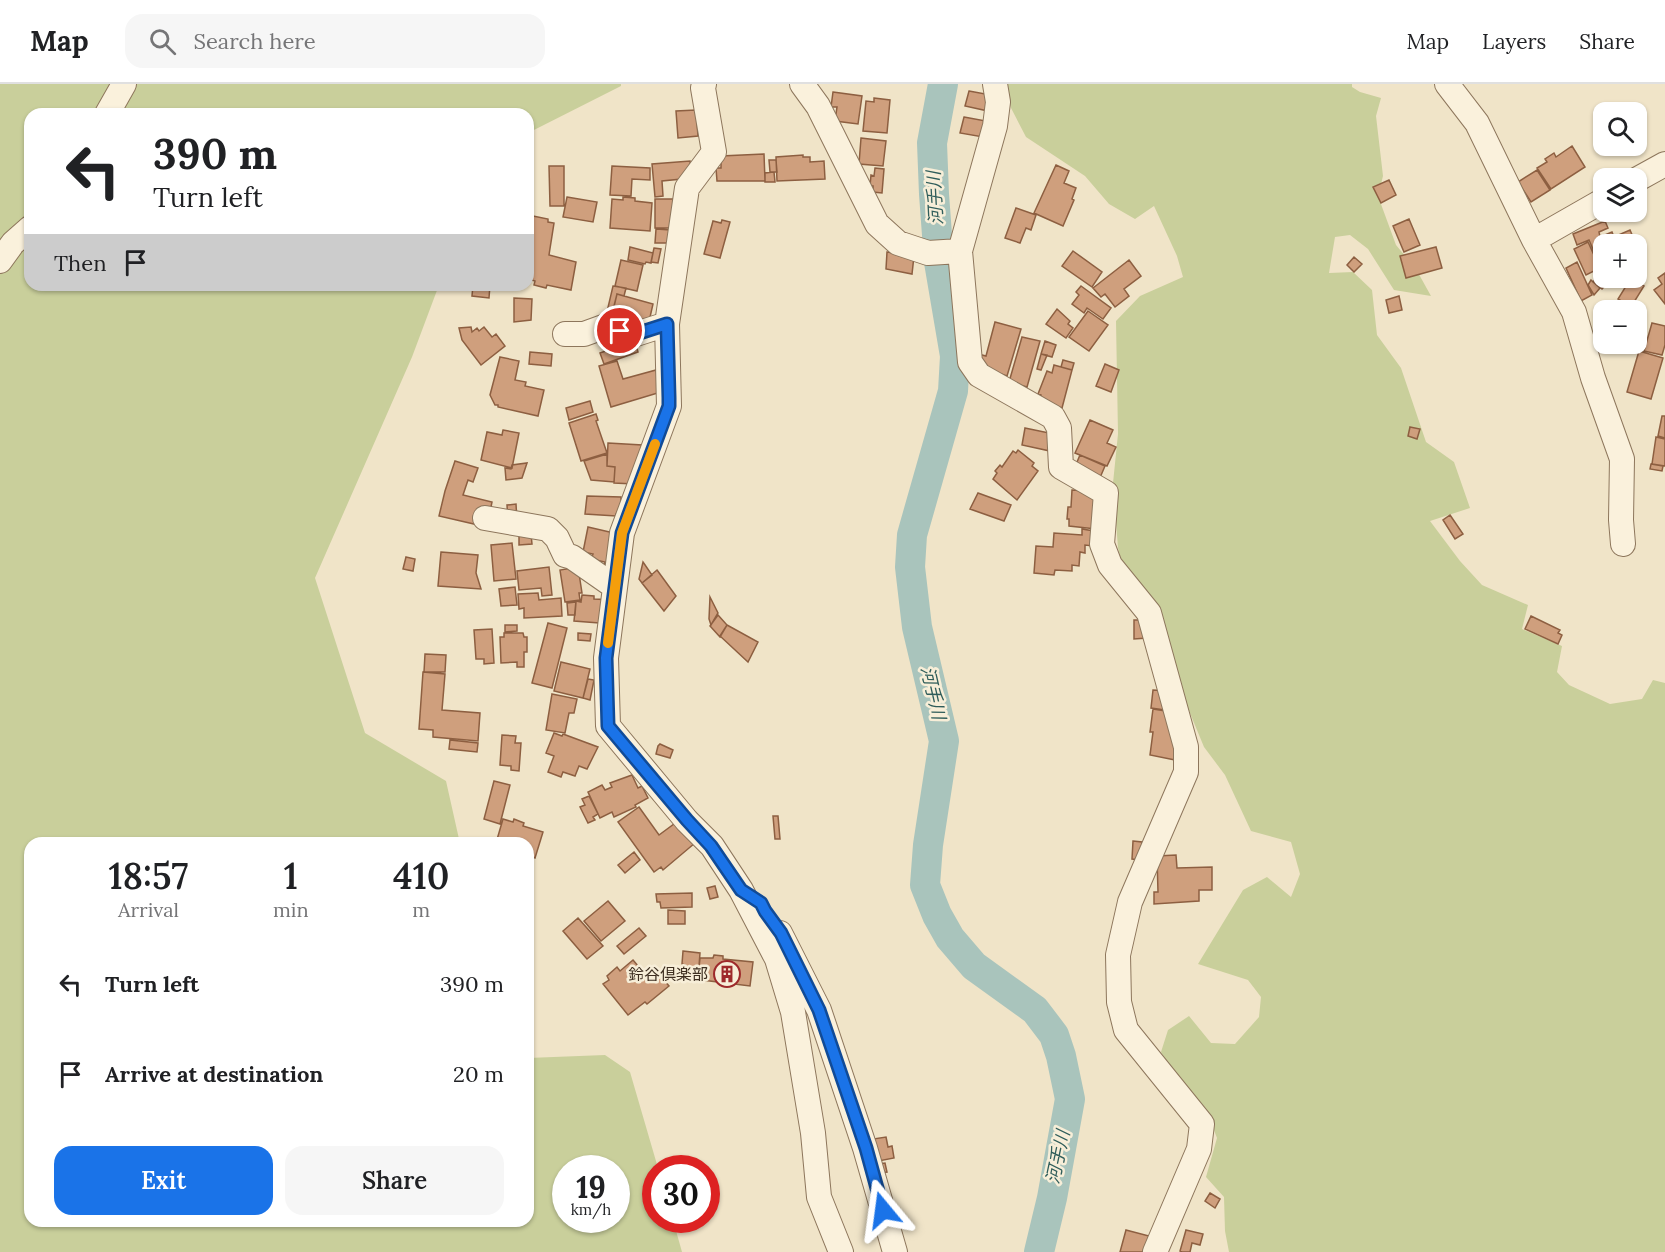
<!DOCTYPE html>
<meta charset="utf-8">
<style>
body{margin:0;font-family:Lora,"Noto Sans JP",serif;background:#f6f6f6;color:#202124;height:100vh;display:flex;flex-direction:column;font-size:22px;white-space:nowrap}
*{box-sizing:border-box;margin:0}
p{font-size:20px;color:#757577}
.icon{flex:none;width:33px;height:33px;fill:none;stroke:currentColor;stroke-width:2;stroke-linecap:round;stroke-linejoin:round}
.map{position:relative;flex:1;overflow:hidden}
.sheet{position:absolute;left:24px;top:753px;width:510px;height:390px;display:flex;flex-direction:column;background:#fff;border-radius:18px;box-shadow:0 2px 4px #0004}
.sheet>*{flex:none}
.top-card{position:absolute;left:24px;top:24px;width:510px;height:183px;border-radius:18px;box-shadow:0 2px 4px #0004;background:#fff;color:#202124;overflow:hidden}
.controls{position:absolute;left:1593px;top:18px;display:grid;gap:12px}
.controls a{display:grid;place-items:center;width:54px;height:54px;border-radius:12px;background:#fff;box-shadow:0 2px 4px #0004;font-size:30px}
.speed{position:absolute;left:552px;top:1071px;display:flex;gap:12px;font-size:30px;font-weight:700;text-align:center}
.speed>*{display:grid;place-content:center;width:78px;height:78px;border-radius:50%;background:#fff;box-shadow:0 2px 4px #0004;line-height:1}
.speed small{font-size:15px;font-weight:400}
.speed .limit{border:9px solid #d22;background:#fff;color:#111}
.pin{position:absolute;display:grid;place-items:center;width:51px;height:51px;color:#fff;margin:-26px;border:3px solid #fff;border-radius:50%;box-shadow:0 2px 6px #0007}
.me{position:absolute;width:66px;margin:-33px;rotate:344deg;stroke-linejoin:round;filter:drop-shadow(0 0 4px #0008)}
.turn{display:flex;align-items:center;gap:21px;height:126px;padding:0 30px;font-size:27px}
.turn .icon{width:78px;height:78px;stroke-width:2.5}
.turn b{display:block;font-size:42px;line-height:51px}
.then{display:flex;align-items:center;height:57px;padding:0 30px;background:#0003;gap:12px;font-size:22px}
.eta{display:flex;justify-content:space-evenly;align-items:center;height:102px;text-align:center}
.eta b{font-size:36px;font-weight:600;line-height:42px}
.button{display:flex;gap:12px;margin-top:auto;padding:12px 30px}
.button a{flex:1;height:69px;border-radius:18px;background:#1a73e8;color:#fff;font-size:24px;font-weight:600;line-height:69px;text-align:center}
.button a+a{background:#f6f6f6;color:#202124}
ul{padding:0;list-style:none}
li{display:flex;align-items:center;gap:18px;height:90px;padding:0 30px}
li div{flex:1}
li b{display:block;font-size:22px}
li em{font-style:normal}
header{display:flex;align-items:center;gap:36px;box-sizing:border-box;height:84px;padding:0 30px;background:#fff;border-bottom:2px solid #e0e0e0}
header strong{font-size:28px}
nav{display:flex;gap:33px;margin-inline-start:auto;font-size:21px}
.search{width:420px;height:54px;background:#f6f6f6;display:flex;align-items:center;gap:15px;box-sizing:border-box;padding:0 21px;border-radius:18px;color:#757577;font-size:22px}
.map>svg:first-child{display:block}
</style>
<header>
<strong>Map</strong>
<div class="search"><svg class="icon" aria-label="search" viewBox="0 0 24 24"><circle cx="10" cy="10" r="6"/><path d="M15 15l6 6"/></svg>Search here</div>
<nav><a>Map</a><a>Layers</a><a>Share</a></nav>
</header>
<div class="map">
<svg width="1665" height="1168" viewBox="0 0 1665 1168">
<rect width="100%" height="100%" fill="#f0e4c8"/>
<path fill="#c9cf9b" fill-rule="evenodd" d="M 0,0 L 621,0 L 621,2 L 528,49 L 528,30 L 30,30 L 30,201 L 439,201 L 412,273 L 315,494 L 365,649 L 446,697 L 459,755 L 458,759 L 30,759 L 30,1137 L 528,1137 L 528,974 L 605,971 L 630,988 L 658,1084 L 656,1084 L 656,1136 L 673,1136 L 682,1168 L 0,1168 ZM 566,1084 L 616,1084 L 616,1136 L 566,1136 Z
M 1008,0 L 1352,0 L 1352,3 L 1360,8 L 1381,14 L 1376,32 L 1383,92 L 1378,112 L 1396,161 L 1416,185 L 1431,212 L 1394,206 L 1368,165 L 1350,151 L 1335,153 L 1329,189 L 1353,188 L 1372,206 L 1377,251 L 1401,284 L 1426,358 L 1454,378 L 1470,424 L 1430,437 L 1460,477 L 1482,501 L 1528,521 L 1522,545 L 1562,562 L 1557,588 L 1569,601 L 1610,620 L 1642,615 L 1653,596 L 1665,599 L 1665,1168 L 1229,1168 L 1225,1147 L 1224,1113 L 1206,1093 L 1217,1054 L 1205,1023 L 1176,994 L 1161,968 L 1168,946 L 1189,932 L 1211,959 L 1235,960 L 1259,933 L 1261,913 L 1248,896 L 1198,880 L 1243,806 L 1267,793 L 1291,813 L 1300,790 L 1291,758 L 1251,747 L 1225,691 L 1204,663 L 1178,600 L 1154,515 L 1122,480 L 1118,464 L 1113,399 L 1118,350 L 1116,237 L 1140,212 L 1183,193 L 1177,172 L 1154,122 L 1135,135 L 1109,120 L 1085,92 L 1026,53 L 1011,24 L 1006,5 Z"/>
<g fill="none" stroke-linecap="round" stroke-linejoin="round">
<path stroke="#a9c4bc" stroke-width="30" d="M 943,0 L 932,59 L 934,110 L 939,178 L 955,272 L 953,307 L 912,451 L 910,483 L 917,543 L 944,657 L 928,761 L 925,801 L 937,831 L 950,854 L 974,882 L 1035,926 L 1054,951 L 1061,972 L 1070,1015 L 1052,1114 L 1039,1168"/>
</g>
<path fill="#cf9f7d" stroke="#8d5f41" stroke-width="1.5" d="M 969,7 L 991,11 L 988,27 L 965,22 Z
M 833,8 L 862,12 L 858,40 L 835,37 L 837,23 L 831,23 Z
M 874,14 L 890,16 L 887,49 L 863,47 L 866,17 L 874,18 Z
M 696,26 L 698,52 L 678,54 L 676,27 Z
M 964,33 L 986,37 L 983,53 L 960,49 Z
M 861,54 L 886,57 L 883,82 L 859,80 Z
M 1572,62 L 1585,83 L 1551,105 L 1537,84 L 1547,78 L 1545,75 L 1554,69 L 1556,73 Z
M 764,70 L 765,97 L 717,97 L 716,84 L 721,84 L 721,72 Z
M 803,71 L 803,73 L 810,73 L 810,78 L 824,77 L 825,95 L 777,97 L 776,73 Z
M 769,76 L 776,76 L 777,88 L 770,88 Z
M 690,77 L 692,94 L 662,97 L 663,112 L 655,113 L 652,80 Z
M 1056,81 L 1069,87 L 1064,99 L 1076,104 L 1072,115 L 1074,116 L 1063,142 L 1034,129 Z
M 549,82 L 564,82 L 564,122 L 550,122 Z
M 612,82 L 650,84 L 650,96 L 632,95 L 631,112 L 610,111 Z
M 875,84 L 884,85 L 882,109 L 873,108 L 873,102 L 870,102 L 871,91 L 874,92 Z
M 1537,86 L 1550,106 L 1531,118 L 1518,98 Z
M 774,88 L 775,98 L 765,98 L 765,89 Z
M 1389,96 L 1396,111 L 1381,119 L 1373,103 Z
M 567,113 L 597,118 L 593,138 L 563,133 Z
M 623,113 L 635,114 L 635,117 L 652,119 L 650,147 L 610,144 L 612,115 L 623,116 Z
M 655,115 L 687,115 L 671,144 L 655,144 Z
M 1016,124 L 1036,131 L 1031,146 L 1026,144 L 1020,159 L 1005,154 Z
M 533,132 L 548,135 L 548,138 L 554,139 L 549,171 L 576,178 L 571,206 L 547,201 L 546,204 L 534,201 L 535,197 L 528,195 L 530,169 L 528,169 L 528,159 Z
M 1409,135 L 1420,161 L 1404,168 L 1393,142 Z
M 722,136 L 730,138 L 720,174 L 704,170 L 713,137 L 721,139 Z
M 1605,137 L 1608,144 L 1599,148 L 1600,153 L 1612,148 L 1614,153 L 1630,146 L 1636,160 L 1604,160 L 1604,185 L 1602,186 L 1589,156 L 1577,161 L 1573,150 Z
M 656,145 L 671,146 L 670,159 L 655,159 Z
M 1588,158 L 1600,184 L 1586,191 L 1574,165 Z
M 630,163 L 653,169 L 651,179 L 646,178 L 645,180 L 628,176 Z
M 1436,163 L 1442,184 L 1406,194 L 1400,172 Z
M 654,164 L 661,165 L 658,179 L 651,178 Z
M 1073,167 L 1102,188 L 1092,203 L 1062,182 Z
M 887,168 L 914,172 L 912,190 L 886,185 Z
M 1354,173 L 1362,180 L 1354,188 L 1347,181 Z
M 621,176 L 643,181 L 637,207 L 615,202 Z
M 1129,176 L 1141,192 L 1124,205 L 1129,212 L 1115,223 L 1105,210 L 1101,213 L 1093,204 Z
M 1577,178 L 1592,211 L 1581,217 L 1566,184 Z
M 1604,186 L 1604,194 L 1612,194 L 1602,205 L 1593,198 Z
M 1665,189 L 1665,220 L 1654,206 L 1662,200 L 1658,194 Z
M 1631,194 L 1644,202 L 1631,223 L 1618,215 Z
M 1591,196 L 1600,204 L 1594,211 L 1588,201 Z
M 473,201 L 490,201 L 489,214 L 472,212 Z
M 613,202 L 626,204 L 624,212 L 617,210 L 611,234 L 606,232 Z
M 1081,202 L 1111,224 L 1103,235 L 1087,224 L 1084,229 L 1072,220 L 1079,211 L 1076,208 Z
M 617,210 L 653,220 L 648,242 L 611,235 Z
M 1399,212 L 1402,226 L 1389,229 L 1386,216 Z
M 514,214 L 532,215 L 531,236 L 514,238 Z
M 1057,225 L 1070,237 L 1068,240 L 1073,244 L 1066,254 L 1046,240 Z
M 1088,227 L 1108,241 L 1089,267 L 1069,253 Z
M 995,238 L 1021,245 L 1007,292 L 992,287 L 983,279 L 978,270 L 986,272 Z
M 1652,239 L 1665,242 L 1665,261 L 1662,271 L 1644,267 Z
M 471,243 L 472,248 L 477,244 L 479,247 L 484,243 L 492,253 L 496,250 L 505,262 L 481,281 L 462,256 L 459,244 Z
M 1022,253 L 1040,257 L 1027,303 L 1009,298 Z
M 635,257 L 638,268 L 604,280 L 600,269 Z
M 1045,257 L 1056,261 L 1052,273 L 1041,270 Z
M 1639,267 L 1663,274 L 1651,315 L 1627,308 Z
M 530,268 L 552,270 L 551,282 L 529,280 Z
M 1041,270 L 1047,271 L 1041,286 L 1037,285 Z
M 500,273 L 519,277 L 515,296 L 526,298 L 525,302 L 544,306 L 538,332 L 498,323 L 498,321 L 495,321 L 490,311 Z
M 1063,276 L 1074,279 L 1072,286 L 1061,283 Z
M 617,277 L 623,295 L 656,286 L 661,308 L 611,323 L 599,282 Z
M 1105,280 L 1119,286 L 1111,308 L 1096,302 Z
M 1054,281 L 1072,286 L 1062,324 L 1040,317 L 1041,311 L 1038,310 L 1047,287 L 1052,289 Z
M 590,317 L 593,328 L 569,336 L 566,324 Z
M 596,330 L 598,336 L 596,337 L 607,369 L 581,377 L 569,339 Z
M 1662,332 L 1665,332 L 1665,354 L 1658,352 Z
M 1090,336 L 1113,346 L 1107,359 L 1116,363 L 1107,382 L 1075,369 Z
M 1410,343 L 1420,345 L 1417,355 L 1408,352 Z
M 1025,344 L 1054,350 L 1050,367 L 1022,361 Z
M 503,346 L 519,349 L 512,384 L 481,376 L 487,348 L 502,351 Z
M 1656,353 L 1665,355 L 1665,382 L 1652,380 Z
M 608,359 L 642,361 L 634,400 L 614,399 L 615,383 L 607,382 Z
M 1018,366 L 1034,379 L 1032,382 L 1038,387 L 1017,416 L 993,395 L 997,389 L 995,387 L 1000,381 L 1002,383 L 1013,367 L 1016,369 Z
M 607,370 L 607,382 L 615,383 L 614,398 L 591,396 L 584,377 Z
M 1080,371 L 1105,382 L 1099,396 L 1074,385 Z
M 455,377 L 478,384 L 473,398 L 468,396 L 463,411 L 492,418 L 487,443 L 439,432 L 445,407 Z
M 527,379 L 522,394 L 506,396 L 505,384 L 511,385 L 512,381 Z
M 1651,380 L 1663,382 L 1662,387 L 1650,385 Z
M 1072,406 L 1097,408 L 1096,445 L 1069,442 L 1069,435 L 1067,435 L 1068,423 L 1071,423 Z
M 978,409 L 1011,421 L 1004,437 L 970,425 Z
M 587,412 L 621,413 L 621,430 L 616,430 L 616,432 L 585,430 Z
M 516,420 L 517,436 L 508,437 L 507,421 Z
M 1450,431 L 1463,450 L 1455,455 L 1443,436 Z
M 588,443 L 627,452 L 619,485 L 604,482 L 605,478 L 591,475 L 593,470 L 583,468 Z
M 1082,445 L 1094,447 L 1093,462 L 1085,461 L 1085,469 L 1080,468 L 1079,482 L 1072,481 L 1072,487 L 1055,486 L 1054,491 L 1034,489 L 1036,462 L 1053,463 L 1054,449 L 1082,451 Z
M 531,450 L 532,460 L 519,461 L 519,451 Z
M 512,459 L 516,495 L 494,497 L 491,461 Z
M 441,468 L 478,471 L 476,489 L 481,505 L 438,502 Z
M 406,473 L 415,475 L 413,487 L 403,485 Z
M 643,478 L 652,491 L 642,499 L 639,495 Z
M 549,483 L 552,511 L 542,512 L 541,504 L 519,506 L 517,487 Z
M 578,483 L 582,509 L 579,509 L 580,516 L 565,518 L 560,486 Z
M 657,486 L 676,512 L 664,527 L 642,499 Z
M 515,503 L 517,521 L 501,522 L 499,505 Z
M 538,509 L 539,516 L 561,514 L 562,532 L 524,534 L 524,524 L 519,525 L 518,510 Z
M 582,511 L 594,512 L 594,515 L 614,516 L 612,540 L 574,537 L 576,517 L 581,518 Z
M 710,513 L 718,529 L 711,541 L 709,535 Z
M 576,518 L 575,531 L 568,531 L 567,519 Z
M 718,531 L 727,541 L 720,553 L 710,542 Z
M 1531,532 L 1560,546 L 1558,549 L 1562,551 L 1558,560 L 1525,545 Z
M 1134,536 L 1147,536 L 1147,554 L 1134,555 Z
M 548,539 L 567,544 L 552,604 L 532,599 Z
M 505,541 L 517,541 L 517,547 L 505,548 Z
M 727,541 L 758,558 L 748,578 L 720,552 Z
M 492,545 L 494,579 L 484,580 L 484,575 L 476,575 L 474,546 Z
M 504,549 L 523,549 L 524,553 L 527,553 L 527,568 L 524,568 L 524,583 L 517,583 L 517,578 L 501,579 L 500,553 L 504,553 Z
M 578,549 L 591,550 L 590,557 L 578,556 Z
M 425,570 L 446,571 L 445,588 L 424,588 Z
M 561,578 L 590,585 L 583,614 L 554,607 Z
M 423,588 L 445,590 L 442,626 L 480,629 L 478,657 L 433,653 L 433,646 L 419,645 Z
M 588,595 L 594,596 L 590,616 L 583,614 Z
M 1153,606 L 1167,607 L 1165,626 L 1151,624 Z
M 552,610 L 577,615 L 574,629 L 569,629 L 565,649 L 546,646 Z
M 1153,625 L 1172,628 L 1180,677 L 1150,671 L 1153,648 L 1150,648 Z
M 554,649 L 562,652 L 563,650 L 598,663 L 587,685 L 579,682 L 575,692 L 563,688 L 561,693 L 548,688 L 554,672 L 546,669 Z
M 502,651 L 516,652 L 515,659 L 521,659 L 519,687 L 511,686 L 511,682 L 500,681 Z
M 450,656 L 478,659 L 477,668 L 449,665 Z
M 660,660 L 673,666 L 670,674 L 656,670 L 658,662 Z
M 632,691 L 638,704 L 642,702 L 648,714 L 635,721 L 636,723 L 614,733 L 612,728 L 600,734 L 588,708 L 602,701 L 605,706 L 612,703 L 610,699 Z
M 494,697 L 510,701 L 500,740 L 484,735 Z
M 589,712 L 598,730 L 593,733 L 595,736 L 588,739 L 580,723 L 585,721 L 582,715 Z
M 639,723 L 659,751 L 678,737 L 695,759 L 663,786 L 661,783 L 654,788 L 618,738 Z
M 773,732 L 778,732 L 780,755 L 775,755 Z
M 503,735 L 513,738 L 514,735 L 524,739 L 523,742 L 543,748 L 535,774 L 528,771 L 528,759 L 496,759 Z
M 1133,757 L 1142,758 L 1141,776 L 1132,775 Z
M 634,768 L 640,776 L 625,789 L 618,781 Z
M 1176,771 L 1177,784 L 1212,783 L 1212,806 L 1199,806 L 1199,817 L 1154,820 L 1154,808 L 1158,808 L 1157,772 Z
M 715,802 L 718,813 L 710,815 L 707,804 Z
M 692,809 L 692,823 L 661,824 L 660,818 L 657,818 L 656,810 Z
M 608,817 L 625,837 L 601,857 L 584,837 Z
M 668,826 L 685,827 L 685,840 L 668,840 Z
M 578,834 L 603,862 L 587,875 L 563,847 Z
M 639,844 L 646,852 L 624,870 L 617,862 Z
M 683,867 L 700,869 L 699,882 L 696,882 L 695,889 L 684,888 L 685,881 L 682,880 Z
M 714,871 L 723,872 L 723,875 L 753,878 L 750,902 L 702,896 L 703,884 L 699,884 L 700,874 L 713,874 Z
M 633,876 L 649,895 L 657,888 L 669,902 L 647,920 L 645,918 L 628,931 L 603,900 L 609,896 L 607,892 L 617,883 L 620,887 Z
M 886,1053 L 888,1063 L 892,1062 L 894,1074 L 878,1077 L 878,1080 L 885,1079 L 887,1088 L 880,1089 L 873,1055 Z
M 1210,1109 L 1220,1115 L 1215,1124 L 1205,1117 Z
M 1126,1146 L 1149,1152 L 1146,1168 L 1120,1168 Z
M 1186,1146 L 1203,1150 L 1200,1161 L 1192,1159 L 1190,1168 L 1182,1168 L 1180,1167 Z"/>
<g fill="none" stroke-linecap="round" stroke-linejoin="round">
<defs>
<path id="minor" d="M 704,0 L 703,4 L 714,68 L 687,104 L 667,240 L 669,322 L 622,449 L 606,574 L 608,642 L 687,737 L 712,762 L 741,806 L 777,875 L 793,928 L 813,1049 L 819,1113 L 841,1168
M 802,0 L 818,22 L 877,140 L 898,159 L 928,169 L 960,167
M 995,0 L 998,18 L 995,42 L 960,167 L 970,278 L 979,291 L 1053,333 L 1059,344 L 1061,383 L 1106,409 L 1102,460 L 1110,481 L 1149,529 L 1186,663 L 1186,688 L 1130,818 L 1118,871 L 1119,918 L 1126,946 L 1202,1040 L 1199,1065 L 1155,1168
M 1447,0 L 1477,39 L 1534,156 L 1574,228 L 1593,294 L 1622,375 L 1621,436 L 1623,460
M 107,30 L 124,0
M 1636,96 L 1665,80
M 1534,156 L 1604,116
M 0,177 L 13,159 L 30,144
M 565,250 L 584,250 L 606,242 L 633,251 L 667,240
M 485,434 L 548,445 L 557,454 L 565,471 L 572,473 L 615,503
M 780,849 L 819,926 L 865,1064 L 895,1168"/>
</defs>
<use href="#minor" stroke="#8d765c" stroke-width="26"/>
<use href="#minor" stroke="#faf1dc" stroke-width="24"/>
</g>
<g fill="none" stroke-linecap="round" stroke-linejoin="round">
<defs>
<path id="route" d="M 620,247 L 633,251 L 667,240 L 669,314 L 669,322 L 622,449 L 606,574 L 608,642 L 687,736 L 711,762 L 741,806 L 761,819 L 765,827 L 781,849 L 819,926 L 866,1064 L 883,1126"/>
</defs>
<use href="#route" stroke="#114b97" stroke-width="15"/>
<use href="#route" stroke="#1a73e8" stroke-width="10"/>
<path stroke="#f59e0b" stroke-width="10" d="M 608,559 L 622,449 L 655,360"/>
</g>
<defs>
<symbol id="building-ring" viewBox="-11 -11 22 22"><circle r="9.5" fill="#f7eed8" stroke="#9e2a2b" stroke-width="1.5"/><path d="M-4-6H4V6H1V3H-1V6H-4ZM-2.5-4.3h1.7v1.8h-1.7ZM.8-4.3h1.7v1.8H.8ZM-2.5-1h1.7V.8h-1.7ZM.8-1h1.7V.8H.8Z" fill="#9e2a2b"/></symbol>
</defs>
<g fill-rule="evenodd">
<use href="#building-ring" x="712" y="875" width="30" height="30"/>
</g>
<g text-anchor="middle" stroke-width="5" stroke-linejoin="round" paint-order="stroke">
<g font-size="16" fill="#3d2e20" stroke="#f7eed8" text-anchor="end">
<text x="708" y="896">鈴谷倶楽部</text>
</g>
<g font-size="18" font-style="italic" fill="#2f5d5a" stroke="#f7eed8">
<text transform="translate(935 114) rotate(-93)" y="6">河手川</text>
<text transform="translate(933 609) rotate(77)" y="6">河手川</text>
<text transform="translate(1058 1073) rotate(-78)" y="6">河手川</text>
</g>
</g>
</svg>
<div class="controls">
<a><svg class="icon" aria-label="search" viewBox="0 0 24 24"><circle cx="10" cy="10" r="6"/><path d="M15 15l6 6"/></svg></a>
<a><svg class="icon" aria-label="layers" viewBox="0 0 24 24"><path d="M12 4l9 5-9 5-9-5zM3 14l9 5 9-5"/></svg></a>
<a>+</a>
<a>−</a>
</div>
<div class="speed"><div>19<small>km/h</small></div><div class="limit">30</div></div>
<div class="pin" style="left:620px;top:247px;background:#d93025"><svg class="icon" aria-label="arrive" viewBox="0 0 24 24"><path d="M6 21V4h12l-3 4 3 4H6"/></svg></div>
<svg class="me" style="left:883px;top:1126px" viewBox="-20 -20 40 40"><path d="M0-17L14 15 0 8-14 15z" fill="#1a73e8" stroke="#fff" stroke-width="4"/></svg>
<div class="top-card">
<div class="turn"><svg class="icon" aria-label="left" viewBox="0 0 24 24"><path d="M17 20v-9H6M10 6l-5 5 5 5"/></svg><div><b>390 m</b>Turn left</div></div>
<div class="then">Then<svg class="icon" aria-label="arrive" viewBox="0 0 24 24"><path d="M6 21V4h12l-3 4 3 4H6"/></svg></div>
</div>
<section class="sheet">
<div class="eta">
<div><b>18:57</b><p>Arrival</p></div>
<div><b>1</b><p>min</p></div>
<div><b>410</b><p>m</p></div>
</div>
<ul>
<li><svg class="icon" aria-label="left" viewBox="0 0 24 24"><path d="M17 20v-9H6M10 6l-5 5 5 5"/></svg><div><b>Turn left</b></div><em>390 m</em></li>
<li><svg class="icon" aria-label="arrive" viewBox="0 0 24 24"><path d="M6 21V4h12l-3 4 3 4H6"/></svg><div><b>Arrive at destination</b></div><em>20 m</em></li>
</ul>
<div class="button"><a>Exit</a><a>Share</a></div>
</section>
</div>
